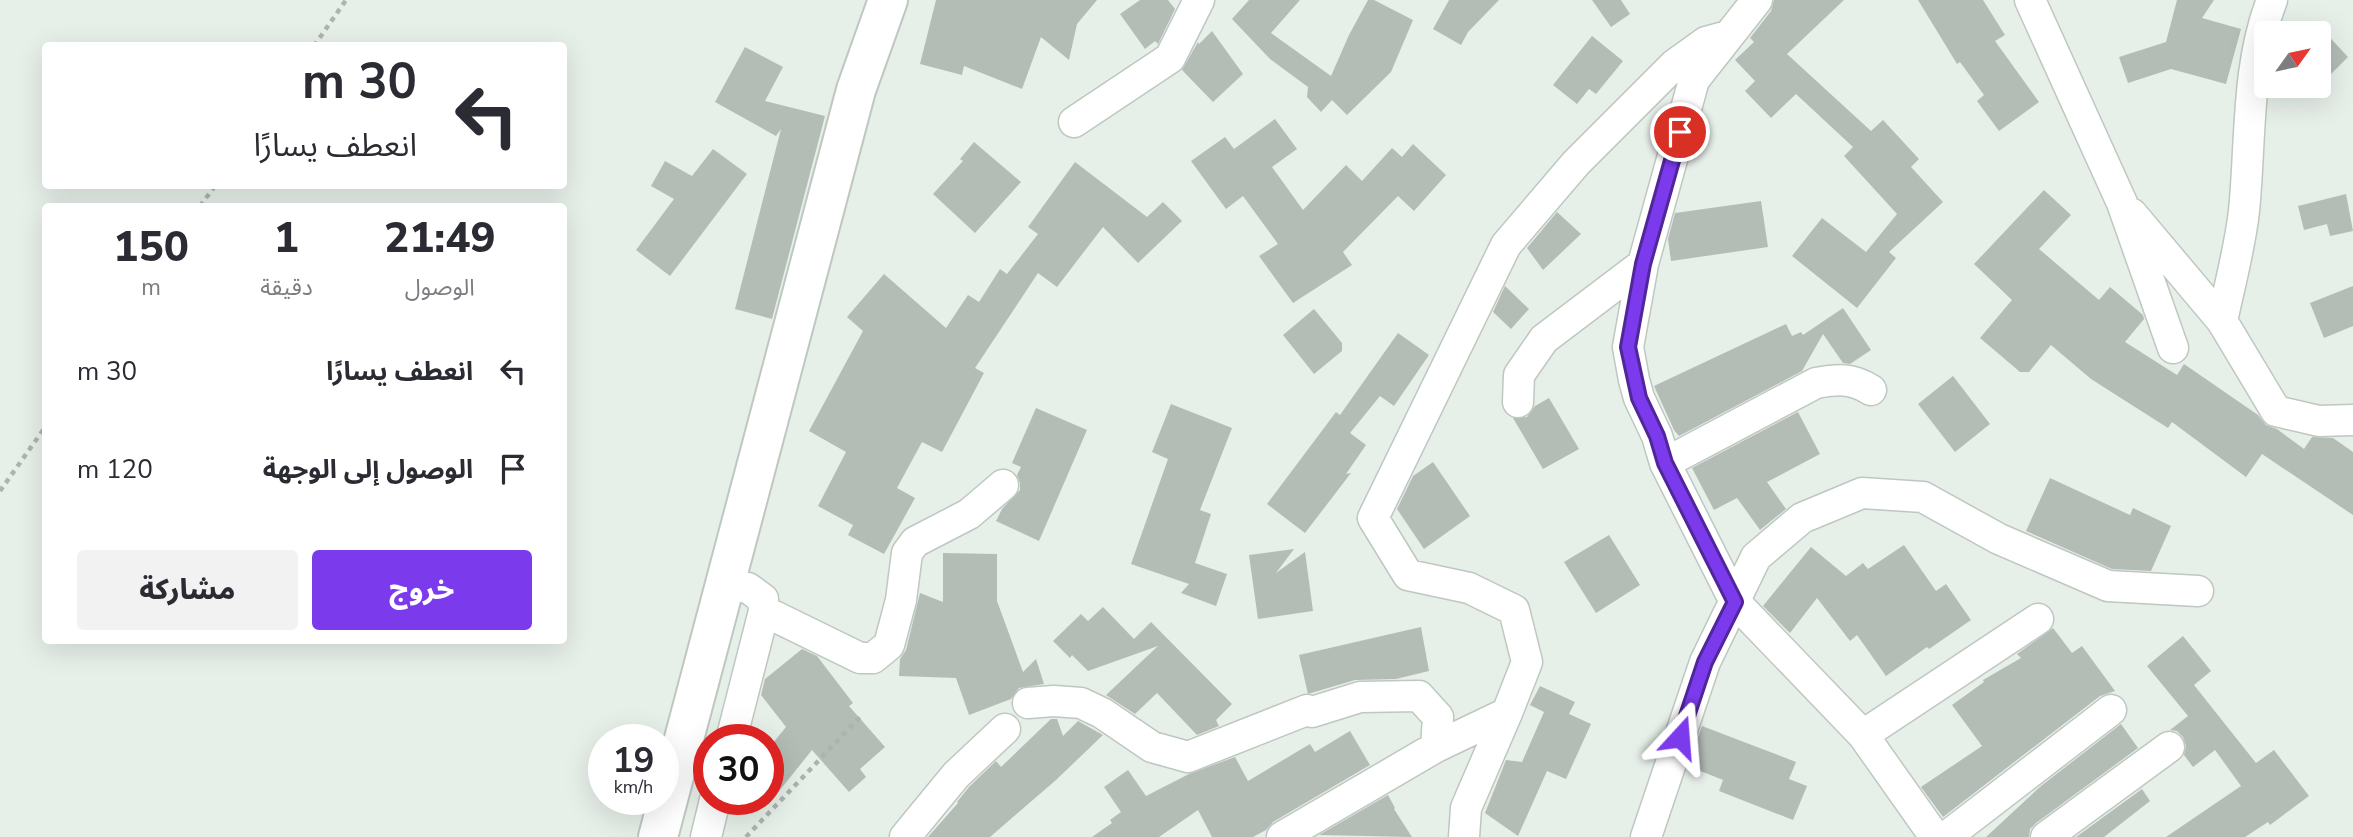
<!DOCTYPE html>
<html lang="ar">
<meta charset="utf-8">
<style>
body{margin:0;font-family:"Nunito Sans","Noto Sans Arabic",sans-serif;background:#f2f2f3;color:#2b2b33;direction:rtl;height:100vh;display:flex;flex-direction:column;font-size:26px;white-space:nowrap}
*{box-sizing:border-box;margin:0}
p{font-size:23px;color:#7c7c81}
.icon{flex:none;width:38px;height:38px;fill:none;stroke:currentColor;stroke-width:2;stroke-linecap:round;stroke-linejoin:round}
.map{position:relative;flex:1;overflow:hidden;direction:ltr}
.sheet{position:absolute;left:42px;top:203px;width:525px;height:441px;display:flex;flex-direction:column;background:#fff;border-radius:7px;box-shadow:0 7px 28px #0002;direction:rtl}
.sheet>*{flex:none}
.hud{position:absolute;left:42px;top:42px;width:525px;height:147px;border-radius:7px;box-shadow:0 7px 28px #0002;direction:rtl;background:#fff;color:#2b2b33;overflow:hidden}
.needle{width:46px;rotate:57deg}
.fabs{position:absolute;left:2254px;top:21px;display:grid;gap:14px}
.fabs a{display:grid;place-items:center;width:77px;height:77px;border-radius:7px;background:#fff;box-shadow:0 7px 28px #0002;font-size:35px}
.speed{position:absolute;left:588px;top:724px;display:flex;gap:14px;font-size:35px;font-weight:700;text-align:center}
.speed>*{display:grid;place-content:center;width:91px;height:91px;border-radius:50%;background:#fff;box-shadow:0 7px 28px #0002;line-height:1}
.speed small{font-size:18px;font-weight:400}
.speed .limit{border:10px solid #d22;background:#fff;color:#111}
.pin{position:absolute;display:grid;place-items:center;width:60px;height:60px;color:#fff;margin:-30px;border:4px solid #fff;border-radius:50%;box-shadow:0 2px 7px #0007}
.me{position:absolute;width:77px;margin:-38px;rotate:19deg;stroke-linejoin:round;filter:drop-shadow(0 0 5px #0008)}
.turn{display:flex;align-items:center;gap:24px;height:147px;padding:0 35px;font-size:32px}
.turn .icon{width:91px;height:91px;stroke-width:2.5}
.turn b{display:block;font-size:49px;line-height:60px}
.eta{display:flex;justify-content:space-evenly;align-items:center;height:119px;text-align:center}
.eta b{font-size:42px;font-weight:800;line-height:49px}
.button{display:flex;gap:14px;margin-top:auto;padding:14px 35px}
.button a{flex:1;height:80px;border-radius:7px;background:#7c3aed;color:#fff;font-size:28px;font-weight:800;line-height:80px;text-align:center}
.button a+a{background:#f2f2f3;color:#2b2b33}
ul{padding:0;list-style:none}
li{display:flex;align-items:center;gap:21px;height:98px;padding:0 35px}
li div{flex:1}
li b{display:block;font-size:26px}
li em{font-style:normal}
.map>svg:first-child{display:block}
</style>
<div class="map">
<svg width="2353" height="837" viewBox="0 0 2353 837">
<rect width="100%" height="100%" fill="#e7efe9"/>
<path fill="#b4bcb6" d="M 936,0 L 1097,0 L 1077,24 L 1069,60 L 1041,37 L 1022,89 L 964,66 L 962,75 L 920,64 Z
M 1140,0 L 1168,0 L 1175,9 L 1158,44 L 1155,41 L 1145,49 L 1120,14 Z
M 1249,0 L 1300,0 L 1271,33 L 1331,76 L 1349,35 L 1368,0 L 1374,0 L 1413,20 L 1391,72 L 1347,115 L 1332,100 L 1321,112 L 1307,97 L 1308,87 L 1270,59 L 1232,19 Z
M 1449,0 L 1499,0 L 1468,32 L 1461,45 L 1433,29 Z
M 1592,0 L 1621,0 L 1630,14 L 1611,27 Z
M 1774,0 L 1844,0 L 1787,54 L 1871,131 L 1883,120 L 1919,159 L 1911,167 L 1943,202 L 1889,252 L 1896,258 L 1857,308 L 1792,256 L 1822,218 L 1866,252 L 1897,214 L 1844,156 L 1853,147 L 1796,94 L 1771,118 L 1745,91 L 1755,81 L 1735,60 L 1754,42 L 1750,38 L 1771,11 Z
M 1918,0 L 1983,0 L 2005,35 L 1995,41 L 2039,102 L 1999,131 L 1977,101 L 1984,95 L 1960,62 L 1957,64 Z
M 2177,0 L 2214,0 L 2202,18 L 2241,29 L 2226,84 L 2171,69 L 2128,83 L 2119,57 L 2166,42 Z
M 2319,26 L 2348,57 L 2319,86 Z
M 1212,31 L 1243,74 L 1213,102 L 1182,70 L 1198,42 L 1199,44 Z
M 1592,36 L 1623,61 L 1596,94 L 1589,89 L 1577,104 L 1553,85 Z
M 745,47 L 783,67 L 765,101 L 825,116 L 772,319 L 735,309 L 781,129 L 776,136 L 715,102 Z
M 1275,119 L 1297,149 L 1272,167 L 1303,210 L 1346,165 L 1362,181 L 1392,148 L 1402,157 L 1413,144 L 1446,175 L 1414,211 L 1398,196 L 1343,252 L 1352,265 L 1293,303 L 1259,256 L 1278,244 L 1243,196 L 1226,209 L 1191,161 L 1225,137 L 1234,149 Z
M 974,142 L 1021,182 L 975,233 L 933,194 L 963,161 L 960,159 Z
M 713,149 L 747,174 L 670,276 L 636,250 L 674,199 L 651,186 L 665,161 L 692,176 Z
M 1075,162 L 1147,217 L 1163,202 L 1182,221 L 1138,263 L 1103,227 L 1057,287 L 1038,273 L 975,368 L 984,373 L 942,452 L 922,442 L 897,488 L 915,498 L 884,554 L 848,535 L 853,525 L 818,506 L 846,452 L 809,431 L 863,331 L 847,317 L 884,274 L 946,328 L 968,295 L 979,302 L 1000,269 L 1007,274 L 1038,234 L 1028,227 Z
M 2044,190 L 2071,215 L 2039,249 L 2099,300 L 2110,287 L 2143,315 L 2144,319 L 2125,342 L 2177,375 L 2184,364 L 2258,415 L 2266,425 L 2277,429 L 2304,449 L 2312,437 L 2333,438 L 2353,452 L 2353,515 L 2262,454 L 2246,477 L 2172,422 L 2168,428 L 2091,379 L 2051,345 L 2029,372 L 2020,372 L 1980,338 L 2012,300 L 1974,264 Z
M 2346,194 L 2353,231 L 2330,236 L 2327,224 L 2304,230 L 2298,206 Z
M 1761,201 L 1768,247 L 1671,261 L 1668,239 L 1675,213 Z
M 1557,212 L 1581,234 L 1543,270 L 1527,248 Z
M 1505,286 L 1529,309 L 1511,329 L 1493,312 Z
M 2353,286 L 2353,326 L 2324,338 L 2310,303 Z
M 1843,308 L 1871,350 L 1850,364 L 1843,363 L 1823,334 L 1802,371 L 1679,436 L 1674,430 L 1654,386 L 1786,324 L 1792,336 L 1801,332 L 1803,335 Z
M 1314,309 L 1342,343 L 1342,351 L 1314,374 L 1283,335 Z
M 1398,333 L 1429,355 L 1394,406 L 1380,396 L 1350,433 L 1366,445 L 1346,474 L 1351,473 L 1305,533 L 1267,504 L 1336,412 L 1340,415 Z
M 1953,376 L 1990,424 L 1955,452 L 1918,404 Z
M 1549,398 L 1579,449 L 1543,469 L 1513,418 L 1527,417 L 1535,406 Z
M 1171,404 L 1232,428 L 1200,510 L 1211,514 L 1195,563 L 1227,574 L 1216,606 L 1181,593 L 1189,584 L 1131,564 L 1168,459 L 1152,452 Z
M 1036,408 L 1087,430 L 1039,541 L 996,521 L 1002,509 L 1020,490 L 1020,483 L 1017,475 L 1021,467 L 1012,463 Z
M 1798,412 L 1820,454 L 1767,482 L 1786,509 L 1760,530 L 1737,498 L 1714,510 L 1692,468 Z
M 1433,462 L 1470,516 L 1424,549 L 1397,509 L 1413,476 Z
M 2050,478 L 2130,515 L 2133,508 L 2171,526 L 2151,571 L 2112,569 L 2026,531 Z
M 1609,535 L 1640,585 L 1596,613 L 1564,562 Z
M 1904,545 L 1936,591 L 1946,584 L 1971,620 L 1929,649 L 1927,647 L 1886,676 L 1857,635 L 1850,641 L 1817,598 L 1790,633 L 1763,606 L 1811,547 L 1846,576 L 1863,563 L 1868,569 Z
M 1294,549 L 1276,573 L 1305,552 L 1313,611 L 1258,619 L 1249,555 Z
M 943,553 L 997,554 L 997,601 L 1023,672 L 1036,659 L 1044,684 L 1019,688 L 1011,699 L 969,715 L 956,678 L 899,676 L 900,659 L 906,650 L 920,593 L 943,602 Z
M 1103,607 L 1134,639 L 1151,622 L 1232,704 L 1216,720 L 1219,726 L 1197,735 L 1157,693 L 1135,714 L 1106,695 L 1158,646 L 1088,671 L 1072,655 L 1070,658 L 1053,641 L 1081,614 L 1088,621 Z
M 1421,627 L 1429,671 L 1396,679 L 1355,680 L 1308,694 L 1299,655 Z
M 2053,628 L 2072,653 L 2082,646 L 2115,691 L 2100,696 L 1943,817 L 1921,787 L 1982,746 L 1952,705 L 1984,682 L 1983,680 L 2021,658 L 2017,654 Z
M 2183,636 L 2211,671 L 2194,685 L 2256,763 L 2274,750 L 2309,796 L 2270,825 L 2268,822 L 2245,837 L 2166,837 L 2241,786 L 2215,750 L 2193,767 L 2184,755 L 2186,746 L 2183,737 L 2177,731 L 2170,730 L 2188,716 L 2147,666 Z
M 802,649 L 817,656 L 853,703 L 849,706 L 885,747 L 860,769 L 866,777 L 849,792 L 812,750 L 768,805 L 768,749 L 786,727 L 761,695 L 765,679 Z
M 1540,686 L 1575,702 L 1569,714 L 1591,724 L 1566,779 L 1547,771 L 1518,836 L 1485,813 L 1506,760 L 1522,762 L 1544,712 L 1530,705 Z
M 1051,719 L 1057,719 L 1063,736 L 1078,721 L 1103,735 L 1056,780 L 990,837 L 928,837 L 958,803 L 957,802 L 969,787 L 996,761 L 1001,767 Z
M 2121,724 L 2138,748 L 2036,823 L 2030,829 L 2029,837 L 1986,837 L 2041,786 Z
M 1702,726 L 1796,762 L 1789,779 L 1807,786 L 1793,820 L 1719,791 L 1723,780 L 1688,766 Z
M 1350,731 L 1370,765 L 1273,822 L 1266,830 L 1253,837 L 1212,837 L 1198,810 L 1159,837 L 1092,837 L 1112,823 L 1110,820 L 1121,812 L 1104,787 L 1128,770 L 1146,796 L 1189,774 L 1235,757 L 1248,781 L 1310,744 L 1315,752 Z
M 2142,789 L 2150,801 L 2104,837 L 2076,837 Z
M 1388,795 L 1395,808 L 1394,809 L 1412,837 L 1319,835 Z"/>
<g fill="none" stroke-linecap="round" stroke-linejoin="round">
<defs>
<path id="minor" d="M 1757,0 L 1694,80 L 1643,264 L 1628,347 L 1634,380 L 1639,398 L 1657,436 L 1665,463 L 1735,602 L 1863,735 L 1935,837
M 2030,0 L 2122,203 L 2173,348
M 1074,122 L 1170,58 L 1199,0
M 2132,214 L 2222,321 L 2276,411 L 2319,421 L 2353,420
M 2222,321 C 2230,284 2240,247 2244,211 C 2251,141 2246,66 2272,0
M 1518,402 L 1519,375 L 1544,339 L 1643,264
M 1665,463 L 1816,383 C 1838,379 1852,378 1871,390
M 725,584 L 748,588 L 763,599 L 764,611 L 731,740
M 764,611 L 860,658 L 873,658 L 889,645 L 901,600 L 907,553 L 915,542 L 969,514 L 1003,485
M 1028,703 L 1054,701 L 1081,703 L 1102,713 L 1152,747 L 1188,757 L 1307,710 L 1312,712 L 1360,697 L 1419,696 L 1438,717 L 1436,747
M 1863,735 L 2038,619
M 706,837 L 715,800
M 905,837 L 956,775 L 1005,729
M 1282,837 L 1436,747 L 1507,713 L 1527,662 L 1514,610 L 1469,588 L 1408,575 L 1373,518 L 1506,245 L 1576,163 L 1674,65 L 1706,42 L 1728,36
M 1464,837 L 1466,808 L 1507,713
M 1646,837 L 1705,662 L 1756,557 L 1802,518 L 1862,493 L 1923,497 L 1999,539 L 2108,586 L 2198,591
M 1946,837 L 2111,710
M 2046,837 L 2169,747"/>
<path id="primary" d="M 658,837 L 856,90 L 888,0"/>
</defs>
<use href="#minor" stroke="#bec7c0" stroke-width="33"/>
<use href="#primary" stroke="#bec7c0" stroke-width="42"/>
<path stroke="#adb4af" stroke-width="4.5" stroke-dasharray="5 5" stroke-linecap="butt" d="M 314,46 L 346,0
M 200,206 L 215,186
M 0,491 L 46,426
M 746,837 L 862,715"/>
<use href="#minor" stroke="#fff" stroke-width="30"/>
<use href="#primary" stroke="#fff" stroke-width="38"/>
</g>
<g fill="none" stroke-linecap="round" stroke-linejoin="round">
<defs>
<path id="route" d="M 1680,132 L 1643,264 L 1628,347 L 1639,398 L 1657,436 L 1665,463 L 1735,602 L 1705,662 L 1680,737"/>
</defs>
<use href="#route" stroke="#51269a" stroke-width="18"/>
<use href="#route" stroke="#7c3aed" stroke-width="12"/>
</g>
</svg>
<div class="fabs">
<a><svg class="needle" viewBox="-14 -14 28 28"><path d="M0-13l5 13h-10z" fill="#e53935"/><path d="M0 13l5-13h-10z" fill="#7c7c81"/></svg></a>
</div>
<div class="speed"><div>19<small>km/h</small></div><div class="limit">30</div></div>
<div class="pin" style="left:1680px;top:132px;background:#d93025"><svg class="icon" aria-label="arrive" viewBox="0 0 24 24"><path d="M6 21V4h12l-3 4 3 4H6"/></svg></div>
<svg class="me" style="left:1680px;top:737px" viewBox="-20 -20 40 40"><path d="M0-17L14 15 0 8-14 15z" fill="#7c3aed" stroke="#fff" stroke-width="4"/></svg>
<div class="hud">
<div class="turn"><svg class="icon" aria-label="left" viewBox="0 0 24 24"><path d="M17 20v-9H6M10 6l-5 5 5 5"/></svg><div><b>30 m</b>انعطف يسارًا</div></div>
</div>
<section class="sheet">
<div class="eta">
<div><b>21:49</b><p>الوصول</p></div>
<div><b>1</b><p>دقيقة</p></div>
<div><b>150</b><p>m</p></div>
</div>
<ul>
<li><svg class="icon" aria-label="left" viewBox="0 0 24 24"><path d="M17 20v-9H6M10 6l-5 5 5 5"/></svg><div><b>انعطف يسارًا</b></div><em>30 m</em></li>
<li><svg class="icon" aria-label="arrive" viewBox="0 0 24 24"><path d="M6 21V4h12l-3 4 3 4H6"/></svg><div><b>الوصول إلى الوجهة</b></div><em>120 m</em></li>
</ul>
<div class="button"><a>خروج</a><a>مشاركة</a></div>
</section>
</div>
